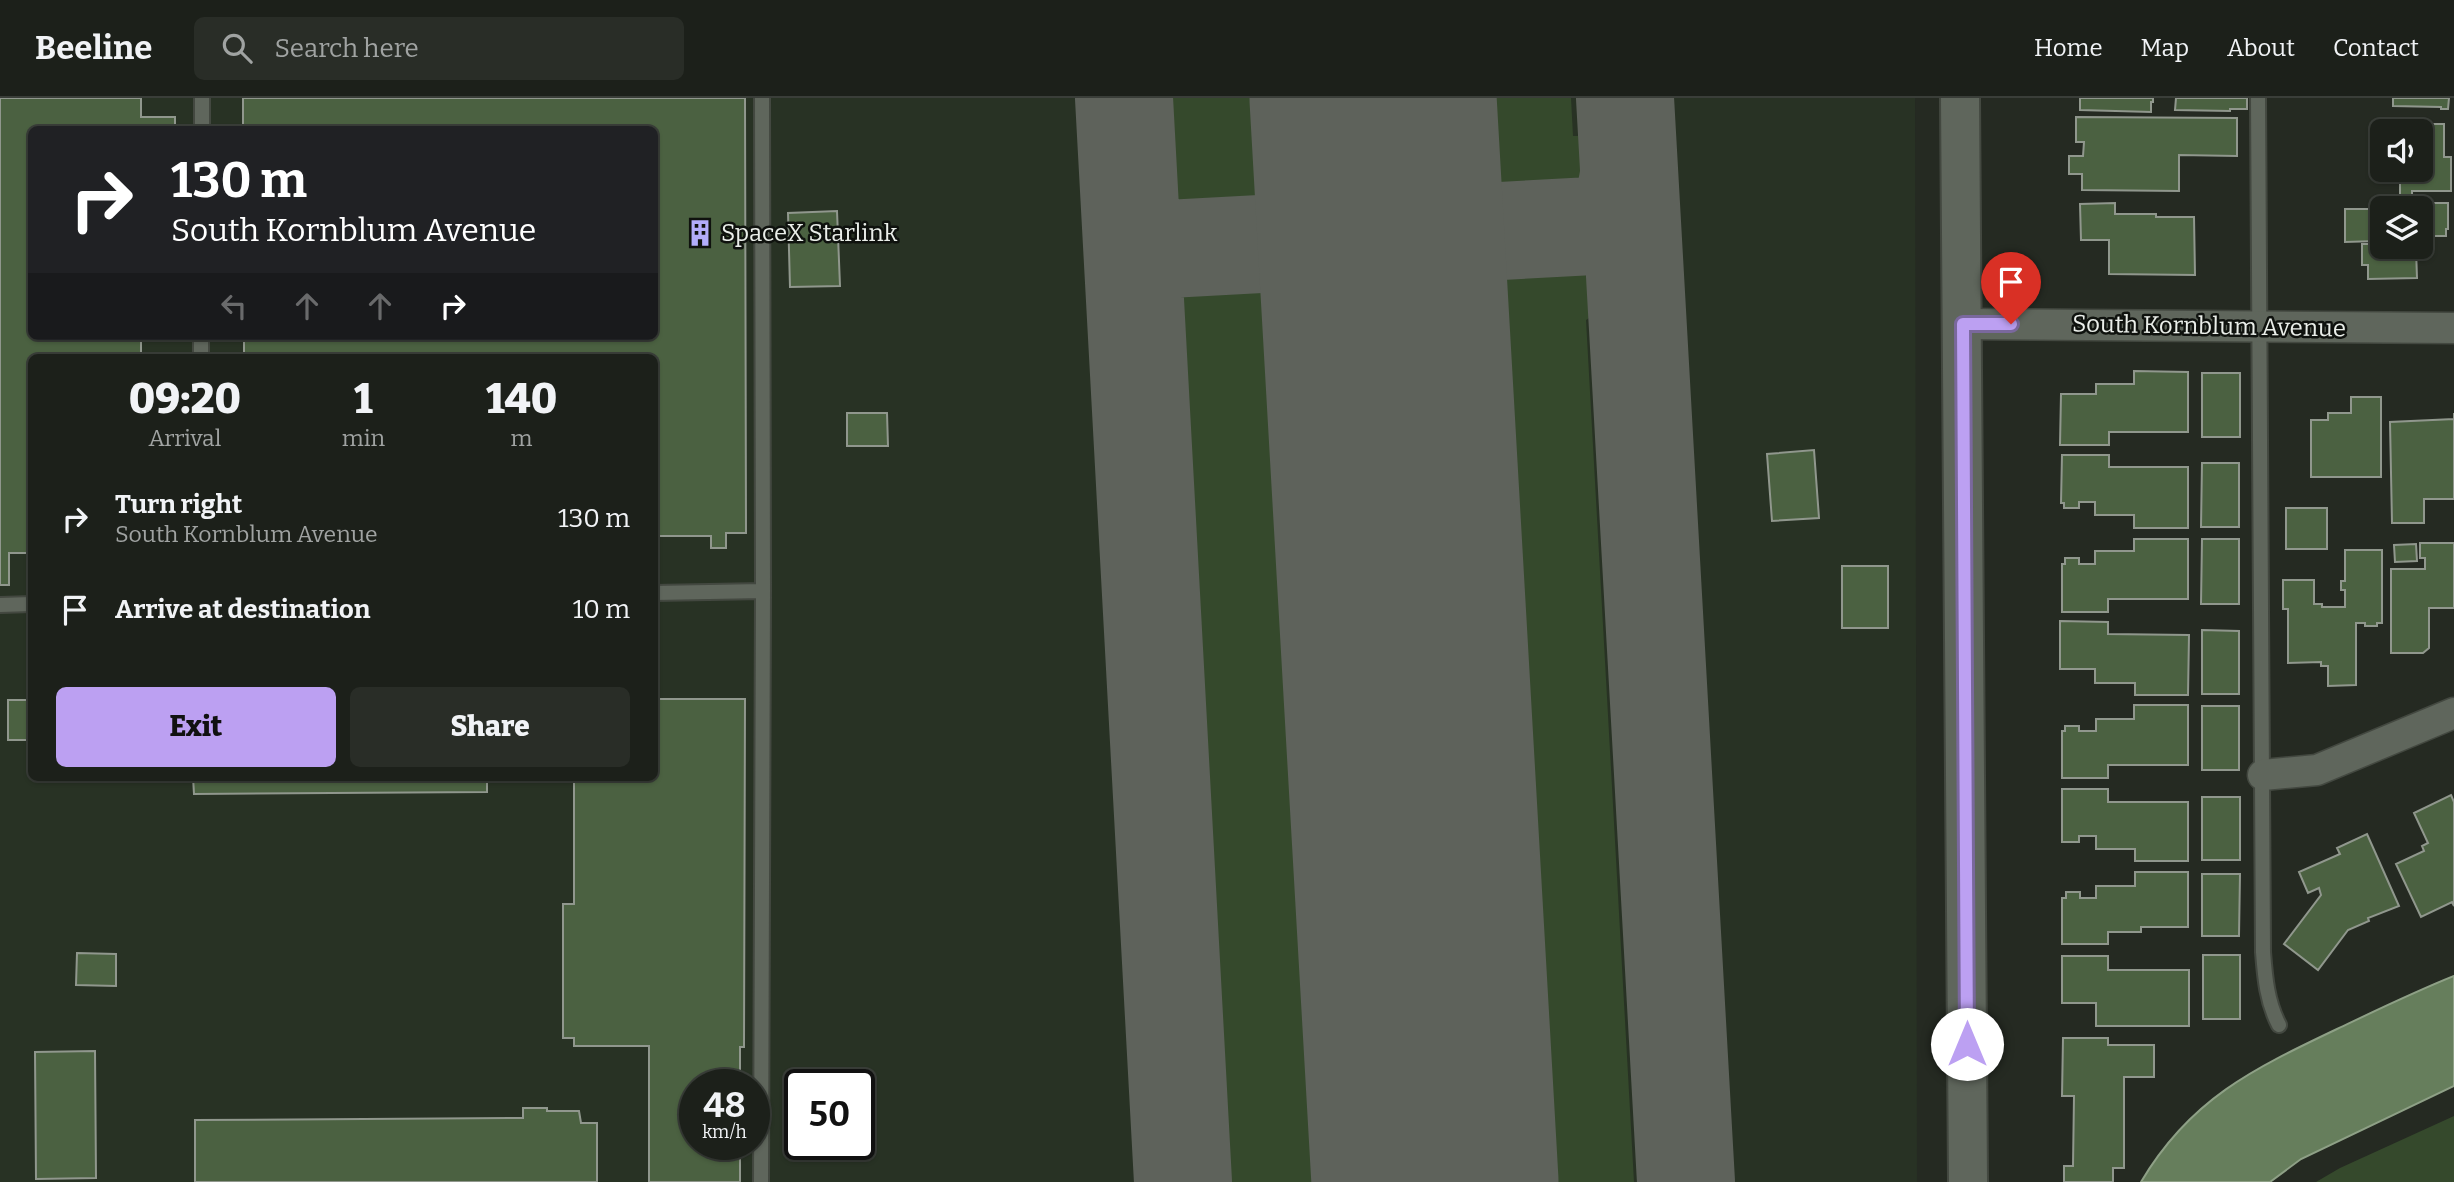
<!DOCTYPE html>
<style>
body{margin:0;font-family:Bitter,serif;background:#292d27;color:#f1f3f6;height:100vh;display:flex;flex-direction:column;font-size:26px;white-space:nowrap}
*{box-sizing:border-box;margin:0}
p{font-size:23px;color:#a0a3a2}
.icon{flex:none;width:38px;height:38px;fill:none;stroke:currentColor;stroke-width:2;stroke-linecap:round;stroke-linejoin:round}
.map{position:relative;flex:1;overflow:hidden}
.drawer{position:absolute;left:28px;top:256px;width:630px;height:427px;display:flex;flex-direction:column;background:#1c201a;border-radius:10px;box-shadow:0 2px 5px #0004,0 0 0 2px #3a3e39}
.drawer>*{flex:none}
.banner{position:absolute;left:28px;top:28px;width:630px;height:214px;border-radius:10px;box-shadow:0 2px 5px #0004,0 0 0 2px #3a3e39;background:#202124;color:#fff;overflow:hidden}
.buttons{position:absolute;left:2370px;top:21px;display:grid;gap:14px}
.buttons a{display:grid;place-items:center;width:63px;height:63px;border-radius:10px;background:#1c201a;box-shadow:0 2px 5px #0004,0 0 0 2px #3a3e39;font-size:35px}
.speed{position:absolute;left:679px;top:971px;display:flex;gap:14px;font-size:35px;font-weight:700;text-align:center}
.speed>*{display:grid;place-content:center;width:91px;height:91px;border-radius:50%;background:#1c201a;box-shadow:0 2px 5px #0004,0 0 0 2px #3a3e39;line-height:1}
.speed small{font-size:18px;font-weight:400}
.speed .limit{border:4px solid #111;border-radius:10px;background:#fff;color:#111}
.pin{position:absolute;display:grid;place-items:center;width:60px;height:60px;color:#fff;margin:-72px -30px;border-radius:50% 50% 50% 0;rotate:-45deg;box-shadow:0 0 7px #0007}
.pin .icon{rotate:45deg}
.me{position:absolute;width:77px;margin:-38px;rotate:0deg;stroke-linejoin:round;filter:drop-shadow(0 0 5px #0008)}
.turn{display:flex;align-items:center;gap:24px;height:147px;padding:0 28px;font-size:32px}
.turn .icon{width:91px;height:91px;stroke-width:2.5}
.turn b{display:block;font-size:49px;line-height:60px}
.lanes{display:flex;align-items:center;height:66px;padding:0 28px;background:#0003;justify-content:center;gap:35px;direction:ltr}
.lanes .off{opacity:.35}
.eta{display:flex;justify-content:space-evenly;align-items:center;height:119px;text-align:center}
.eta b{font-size:42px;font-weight:800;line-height:49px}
.cta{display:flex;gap:14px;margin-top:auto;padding:14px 28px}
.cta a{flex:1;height:80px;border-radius:10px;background:#bca0f2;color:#111;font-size:28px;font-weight:800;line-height:80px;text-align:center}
.cta a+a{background:#292d27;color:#f1f3f6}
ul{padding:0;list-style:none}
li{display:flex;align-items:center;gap:21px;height:91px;padding:0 28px}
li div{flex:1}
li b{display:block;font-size:26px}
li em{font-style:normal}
header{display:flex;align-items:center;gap:42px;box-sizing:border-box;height:98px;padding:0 35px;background:#1c201a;border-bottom:2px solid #3a3e39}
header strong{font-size:33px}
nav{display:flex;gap:38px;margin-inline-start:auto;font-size:24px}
.search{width:490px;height:63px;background:#292d27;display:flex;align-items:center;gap:18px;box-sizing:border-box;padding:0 24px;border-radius:10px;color:#a0a3a2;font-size:26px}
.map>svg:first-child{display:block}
</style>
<header>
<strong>Beeline</strong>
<div class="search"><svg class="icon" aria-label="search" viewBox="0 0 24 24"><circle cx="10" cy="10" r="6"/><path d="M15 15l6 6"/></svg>Search here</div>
<nav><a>Home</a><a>Map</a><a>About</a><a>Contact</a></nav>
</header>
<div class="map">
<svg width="2454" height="1084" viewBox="0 0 2454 1084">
<rect width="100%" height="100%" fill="#252a22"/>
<path fill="#283224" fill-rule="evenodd" d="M 0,0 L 1915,0 L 1917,1084 L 0,1084 ZM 32,32 L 654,32 L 654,238 L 32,238 ZM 32,259 L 654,259 L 654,679 L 32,679 ZM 695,987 L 754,987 L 754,1046 L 695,1046 ZM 800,987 L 859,987 L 859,1046 L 800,1046 Z"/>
<path fill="#35492c" d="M 1156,0 L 1264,0 L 1269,90 L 1262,105 L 1249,112 L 1189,114 C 1174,113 1168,105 1161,92 Z
M 1473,0 L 1571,0 L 1573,38 L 1587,38 C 1589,61 1584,88 1560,96 C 1527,100 1459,118 1459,65 L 1477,63 Z
M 1498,164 C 1513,164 1527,165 1542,165 C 1582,167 1595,174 1597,215 L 1586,222 L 1634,1084 L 1536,1084 L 1486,201 L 1467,200 C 1470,182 1481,171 1498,164 Z
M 1256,183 L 1273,196 L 1281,214 L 1329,1084 L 1217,1084 L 1169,218 C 1171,200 1179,189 1196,185 Z
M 2454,1018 L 2454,1084 L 2316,1084 L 2340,1070 Z"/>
<path fill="#667e5c" stroke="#8ea086" stroke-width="2" d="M 2454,878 L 2454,988 L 2301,1061 L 2270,1084 L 2141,1084 C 2190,1001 2253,971 2337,931 C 2375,913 2414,894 2454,878 Z"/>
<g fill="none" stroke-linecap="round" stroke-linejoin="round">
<path stroke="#5e625b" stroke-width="98" d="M 1124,0 L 1183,1084
M 1625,0 L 1686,1084
M 1301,144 C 1353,127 1369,95 1375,43
M 1134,184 C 1142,167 1149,156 1168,151 L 1592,128 C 1620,120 1625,103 1629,77
M 1387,248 C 1395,171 1404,138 1489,134"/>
<path stroke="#5e625b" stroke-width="247" d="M 1373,0 L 1435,1084"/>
</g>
<path fill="#4b6141" stroke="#90978d" stroke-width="2" d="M 0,0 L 141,0 L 141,19 L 175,19 L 175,32 L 32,32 L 32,238 L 141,238 L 141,259 L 32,259 L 32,455 L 9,455 L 9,487 L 0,487 Z
M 243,0 L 745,0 L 746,435 L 726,435 L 726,450 L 711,450 L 711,438 L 654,438 L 654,259 L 244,259 L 244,238 L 654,238 L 654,32 L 243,32 Z
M 2080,0 L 2153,0 L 2153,4 L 2151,4 L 2151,14 L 2080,12 Z
M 2176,0 L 2247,0 L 2247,11 L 2230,11 L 2230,13 L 2175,12 Z
M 2393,0 L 2449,0 L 2448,11 L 2441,11 L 2441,9 L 2393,8 Z
M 2076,19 L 2237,20 L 2237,58 L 2179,57 L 2179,93 L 2082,92 L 2082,76 L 2069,76 L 2069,58 L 2083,58 L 2084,44 L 2076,44 Z
M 2394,26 L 2444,26 L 2444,59 L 2451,59 L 2451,93 L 2412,93 L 2412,100 L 2400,100 L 2400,78 L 2394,78 L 2394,72 L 2420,72 L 2420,33 L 2394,33 Z
M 2115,105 L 2115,116 L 2156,116 L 2156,119 L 2194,119 L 2195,177 L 2109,176 L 2109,142 L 2081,142 L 2080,106 Z
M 2409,105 L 2448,105 L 2448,131 L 2446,131 L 2446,138 L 2422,138 L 2422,151 L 2416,151 L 2417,180 L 2368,181 L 2368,167 L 2362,167 L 2362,146 L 2377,146 L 2377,143 L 2345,144 L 2345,111 L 2378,111 L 2378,113 L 2382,113 L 2382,149 L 2420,149 L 2420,110 L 2409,110 Z
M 837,113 L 840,188 L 790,189 L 788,115 Z
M 2134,273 L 2188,274 L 2188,334 L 2109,334 L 2109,347 L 2060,347 L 2061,296 L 2096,296 L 2096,286 L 2134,286 Z
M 2202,275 L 2240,275 L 2240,339 L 2202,339 Z
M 2351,299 L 2381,299 L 2381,379 L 2311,379 L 2311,322 L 2328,322 L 2328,315 L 2351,315 Z
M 847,315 L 887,315 L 888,348 L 847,348 Z
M 2454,315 L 2454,401 L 2424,401 L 2424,425 L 2392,425 L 2390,324 L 2454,321 Z
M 1814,352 L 1819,420 L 1772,423 L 1767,356 Z
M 2062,357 L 2109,357 L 2109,369 L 2188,369 L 2188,430 L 2134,430 L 2134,417 L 2095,417 L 2095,404 L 2079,404 L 2079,410 L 2064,410 L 2064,405 L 2061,405 Z
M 2202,365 L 2239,365 L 2239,429 L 2201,429 Z
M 2286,410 L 2327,410 L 2327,451 L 2286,451 Z
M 2134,441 L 2188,441 L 2188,501 L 2108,501 L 2108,514 L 2062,514 L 2062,466 L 2065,466 L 2065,460 L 2079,460 L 2079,466 L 2095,466 L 2095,453 L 2134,453 Z
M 2202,441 L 2239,441 L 2239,506 L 2201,506 Z
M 2420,445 L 2454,445 L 2454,510 L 2429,510 L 2429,550 L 2423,555 L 2391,555 L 2391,471 L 2425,471 L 2425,460 L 2420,460 Z
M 2416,446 L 2417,463 L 2395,464 L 2394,447 Z
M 2345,452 L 2382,452 L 2382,525 L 2377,525 L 2377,528 L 2365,528 L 2365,525 L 2356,525 L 2356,587 L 2328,588 L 2328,568 L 2321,568 L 2321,564 L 2288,565 L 2288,511 L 2283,511 L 2283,482 L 2314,482 L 2314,506 L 2322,506 L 2322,509 L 2345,509 L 2345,492 L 2341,492 L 2341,483 L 2345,483 Z
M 1842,468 L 1888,468 L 1888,530 L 1842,530 Z
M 2060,523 L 2108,524 L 2108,536 L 2189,537 L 2188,597 L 2135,597 L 2135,585 L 2095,585 L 2095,571 L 2060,571 Z
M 2202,532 L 2239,533 L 2239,596 L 2202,596 Z
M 654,601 L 745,601 L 744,949 L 740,949 L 740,987 L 695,987 L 695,1046 L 740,1046 L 740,1084 L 649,1084 L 649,948 L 574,948 L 574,940 L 563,940 L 563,806 L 574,806 L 574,679 L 654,679 Z
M 8,602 L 32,602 L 32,642 L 8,642 Z
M 2134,607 L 2188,607 L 2188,667 L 2108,667 L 2108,680 L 2062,680 L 2062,633 L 2065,633 L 2065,628 L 2079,628 L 2079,633 L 2096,633 L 2096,621 L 2134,621 Z
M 2202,608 L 2239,608 L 2239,672 L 2202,672 Z
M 193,679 L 487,679 L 487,694 L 194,696 Z
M 2062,691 L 2108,691 L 2108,704 L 2188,704 L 2188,763 L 2135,763 L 2135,751 L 2096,751 L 2096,738 L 2079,738 L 2079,744 L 2062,744 Z
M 2451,697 L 2454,704 L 2454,808 L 2452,804 L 2421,819 L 2396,766 L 2424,753 L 2422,748 L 2428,745 L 2414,715 Z
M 2202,699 L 2240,699 L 2240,762 L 2202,762 Z
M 2367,736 L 2399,808 L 2368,820 L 2369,823 L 2348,832 L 2318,872 L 2284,846 L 2321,797 L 2319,790 L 2308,795 L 2299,774 L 2340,756 L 2337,750 Z
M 2135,774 L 2188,774 L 2188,829 L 2141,829 L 2141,834 L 2108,834 L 2108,846 L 2062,846 L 2062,800 L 2066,800 L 2066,794 L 2080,794 L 2080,800 L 2096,800 L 2096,788 L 2135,788 Z
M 2202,776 L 2240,776 L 2239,838 L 2202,838 Z
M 77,855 L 116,856 L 116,888 L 76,887 Z
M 2203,857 L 2240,857 L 2240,921 L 2203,921 Z
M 2062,858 L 2108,858 L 2108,872 L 2189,872 L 2189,928 L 2096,928 L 2096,905 L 2062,905 Z
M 2063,940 L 2108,940 L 2108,947 L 2154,947 L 2154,979 L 2124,979 L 2124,1070 L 2113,1070 L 2113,1084 L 2064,1084 L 2064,1068 L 2073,1068 L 2074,998 L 2062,998 Z
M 95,953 L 96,1080 L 36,1081 L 35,954 Z
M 523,1010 L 547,1010 L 547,1013 L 579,1013 L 581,1025 L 597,1025 L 597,1084 L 195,1084 L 195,1022 L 523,1020 Z"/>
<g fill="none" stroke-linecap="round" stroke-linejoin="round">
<defs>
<path id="service" d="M 2258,0 L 2263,854 C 2265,880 2267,904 2279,927
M 202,32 L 202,0
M 201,259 L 201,238
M 654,495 L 763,493 L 762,0
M 0,507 L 32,506
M 761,1084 L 763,493"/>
<path id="minor" d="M 1963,226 L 2454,230
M 2263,677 L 2317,672 L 2454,615"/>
<path id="secondary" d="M 1960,0 L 1968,1084"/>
</defs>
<use href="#service" stroke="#434840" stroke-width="18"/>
<use href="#minor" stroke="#434840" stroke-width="33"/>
<use href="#secondary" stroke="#434840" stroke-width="42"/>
<use href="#service" stroke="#5f665c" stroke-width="14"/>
<use href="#minor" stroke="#5f665c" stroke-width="30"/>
<use href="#secondary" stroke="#5f665c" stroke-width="38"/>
</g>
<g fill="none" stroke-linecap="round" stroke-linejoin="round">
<defs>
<path id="route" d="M 1967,946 L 1963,226 L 2011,226"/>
</defs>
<use href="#route" stroke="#7a689d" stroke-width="18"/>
<use href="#route" stroke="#bca0f2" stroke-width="12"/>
</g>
<defs>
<symbol id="building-bare" viewBox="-9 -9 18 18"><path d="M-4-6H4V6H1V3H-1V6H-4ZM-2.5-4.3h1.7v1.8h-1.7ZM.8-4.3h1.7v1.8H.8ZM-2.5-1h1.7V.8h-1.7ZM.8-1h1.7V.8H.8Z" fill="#b2adfa" stroke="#0f120e" stroke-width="2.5" paint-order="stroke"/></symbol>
</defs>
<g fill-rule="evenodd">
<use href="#building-bare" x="681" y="116" width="38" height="38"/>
</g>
<g text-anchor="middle" stroke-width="5" stroke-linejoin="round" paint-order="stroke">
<g font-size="24" fill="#eaeee9" stroke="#0f120e" text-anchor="start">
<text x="721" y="143">SpaceX Starlink</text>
</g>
<g font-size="24" fill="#eaeee9" stroke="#0f120e">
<text transform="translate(2209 228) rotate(1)" y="8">South Kornblum Avenue</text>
</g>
</g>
</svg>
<div class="buttons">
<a><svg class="icon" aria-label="sound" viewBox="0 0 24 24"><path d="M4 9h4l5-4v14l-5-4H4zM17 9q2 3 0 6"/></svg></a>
<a><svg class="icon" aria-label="layers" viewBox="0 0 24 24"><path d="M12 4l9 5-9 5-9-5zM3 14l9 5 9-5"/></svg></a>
</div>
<div class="speed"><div>48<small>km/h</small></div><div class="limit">50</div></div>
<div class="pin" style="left:2011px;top:226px;background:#d93025"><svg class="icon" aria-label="arrive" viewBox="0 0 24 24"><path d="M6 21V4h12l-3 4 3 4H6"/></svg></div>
<svg class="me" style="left:1967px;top:946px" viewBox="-20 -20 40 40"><circle r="19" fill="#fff"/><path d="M0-13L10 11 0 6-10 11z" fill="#bca0f2"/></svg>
<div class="banner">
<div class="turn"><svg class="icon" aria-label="right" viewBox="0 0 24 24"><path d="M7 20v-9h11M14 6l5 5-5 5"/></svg><div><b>130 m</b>South Kornblum Avenue</div></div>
<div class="lanes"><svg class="icon off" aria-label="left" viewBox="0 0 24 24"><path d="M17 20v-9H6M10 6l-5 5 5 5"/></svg><svg class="icon off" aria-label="ahead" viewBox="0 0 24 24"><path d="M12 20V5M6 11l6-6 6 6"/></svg><svg class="icon off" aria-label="ahead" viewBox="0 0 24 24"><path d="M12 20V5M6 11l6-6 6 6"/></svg><svg class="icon" aria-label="right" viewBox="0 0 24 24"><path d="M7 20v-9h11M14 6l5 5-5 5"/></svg></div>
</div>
<section class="drawer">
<div class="eta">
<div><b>09:20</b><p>Arrival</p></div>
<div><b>1</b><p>min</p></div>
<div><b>140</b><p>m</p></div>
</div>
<ul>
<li><svg class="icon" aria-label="right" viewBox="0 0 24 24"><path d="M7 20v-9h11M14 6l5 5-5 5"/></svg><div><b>Turn right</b><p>South Kornblum Avenue</p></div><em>130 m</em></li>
<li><svg class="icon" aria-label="arrive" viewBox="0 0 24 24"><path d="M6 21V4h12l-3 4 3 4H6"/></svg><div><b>Arrive at destination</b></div><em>10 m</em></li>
</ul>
<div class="cta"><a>Exit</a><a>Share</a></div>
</section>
</div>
